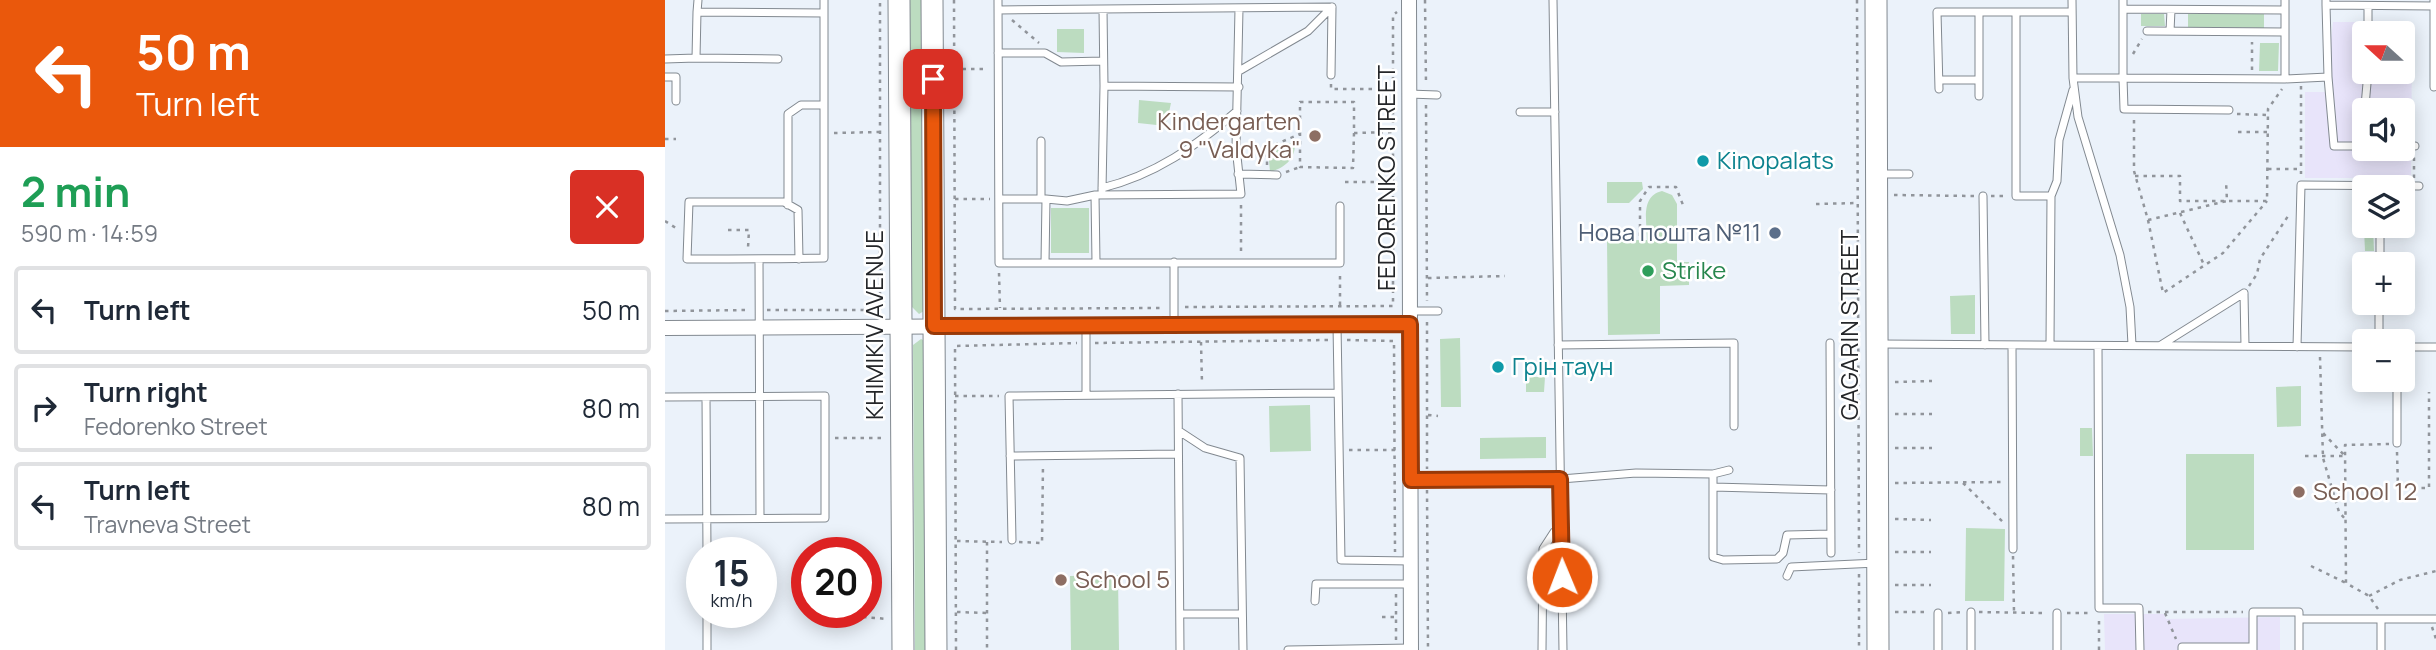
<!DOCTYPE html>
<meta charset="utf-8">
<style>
body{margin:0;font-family:Manrope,sans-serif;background:#f2f2f3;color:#1f2937;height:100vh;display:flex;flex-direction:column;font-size:26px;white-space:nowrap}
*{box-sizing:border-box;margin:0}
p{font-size:23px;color:#747a83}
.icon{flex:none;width:38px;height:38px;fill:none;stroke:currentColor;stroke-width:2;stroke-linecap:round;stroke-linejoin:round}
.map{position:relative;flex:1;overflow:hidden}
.details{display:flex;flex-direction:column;background:#fff;width:665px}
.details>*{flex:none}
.banner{background:#ea580c;color:#fff;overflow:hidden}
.needle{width:46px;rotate:291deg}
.buttons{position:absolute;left:1687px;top:21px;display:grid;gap:14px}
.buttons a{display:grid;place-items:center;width:63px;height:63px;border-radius:7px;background:#fff;box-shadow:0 4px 18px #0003;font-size:35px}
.speed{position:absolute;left:21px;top:537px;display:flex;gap:14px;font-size:35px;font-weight:700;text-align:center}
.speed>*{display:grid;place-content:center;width:91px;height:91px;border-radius:50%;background:#fff;box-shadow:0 4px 18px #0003;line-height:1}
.speed small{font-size:18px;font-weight:400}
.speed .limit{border:10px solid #d22;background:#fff;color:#111}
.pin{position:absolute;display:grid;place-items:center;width:60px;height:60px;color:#fff;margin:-30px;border-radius:14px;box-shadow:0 4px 10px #0006}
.me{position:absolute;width:77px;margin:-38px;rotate:359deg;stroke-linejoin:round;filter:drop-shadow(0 0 5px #0008)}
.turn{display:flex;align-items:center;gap:24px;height:147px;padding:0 21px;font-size:32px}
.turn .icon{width:91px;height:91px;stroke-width:2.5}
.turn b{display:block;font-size:49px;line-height:60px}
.round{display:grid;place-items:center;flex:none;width:74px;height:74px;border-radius:7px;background:#f2f2f3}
.overview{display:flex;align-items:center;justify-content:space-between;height:119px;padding:0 21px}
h1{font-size:42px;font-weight:700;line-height:52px;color:#1e9e55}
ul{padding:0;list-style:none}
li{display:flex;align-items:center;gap:21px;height:88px;margin:0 14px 10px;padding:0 7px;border:4px solid #e0e1e3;border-radius:7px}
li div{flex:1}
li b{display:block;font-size:26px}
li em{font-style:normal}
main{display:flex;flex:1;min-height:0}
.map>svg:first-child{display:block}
</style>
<main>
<section class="details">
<div class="banner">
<div class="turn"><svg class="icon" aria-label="left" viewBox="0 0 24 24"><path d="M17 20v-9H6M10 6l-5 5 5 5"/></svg><div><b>50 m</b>Turn left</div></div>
</div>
<div class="overview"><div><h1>2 min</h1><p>590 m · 14:59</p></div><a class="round" style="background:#d93025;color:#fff"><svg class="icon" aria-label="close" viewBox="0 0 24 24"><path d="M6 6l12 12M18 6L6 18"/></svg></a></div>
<ul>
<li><svg class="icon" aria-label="left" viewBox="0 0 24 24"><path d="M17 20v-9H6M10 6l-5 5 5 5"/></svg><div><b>Turn left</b></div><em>50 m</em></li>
<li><svg class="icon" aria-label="right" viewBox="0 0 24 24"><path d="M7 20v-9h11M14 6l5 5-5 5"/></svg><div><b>Turn right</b><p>Fedorenko Street</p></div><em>80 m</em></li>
<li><svg class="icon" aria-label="left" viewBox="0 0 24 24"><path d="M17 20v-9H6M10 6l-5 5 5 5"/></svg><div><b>Turn left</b><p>Travneva Street</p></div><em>80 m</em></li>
</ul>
</section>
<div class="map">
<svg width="1771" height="650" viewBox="0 0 1771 650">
<rect width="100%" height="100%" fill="#ebf2fa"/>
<path fill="#e8e4fa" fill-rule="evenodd" d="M 1668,22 L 1689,22 L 1721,29 L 1747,30 L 1746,178 L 1640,178 L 1640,92 L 1660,92 ZM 1699,33 L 1738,33 L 1738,72 L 1699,72 ZM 1699,110 L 1738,110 L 1738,149 L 1699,149 Z
M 1439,614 L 1499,614 L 1501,619 L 1615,617 L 1615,650 L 1440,650 Z"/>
<path fill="#bcdcc0" d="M 244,0 L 259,0 L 259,311 L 254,314 L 246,306 Z
M 1476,14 L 1499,14 L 1500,26 L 1476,26 Z
M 1523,14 L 1599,14 L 1599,28 L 1523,27 Z
M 392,29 L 419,29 L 419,53 L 392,52 Z
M 1595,43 L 1614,43 L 1613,71 L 1594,71 Z
M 474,100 L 506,103 L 501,126 L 473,123 Z
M 625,143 L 630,144 C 630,160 619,168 605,172 L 603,149 Z
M 942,182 L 977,182 L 978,189 L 964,203 L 942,203 Z
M 997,191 L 1007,195 L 1012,204 L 1012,262 L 1024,262 L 1024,285 L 995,286 L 995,334 L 943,335 L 942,240 L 982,240 C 982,222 975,196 997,191 Z
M 386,208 L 424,208 L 424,253 L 386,253 Z
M 1708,227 L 1709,251 L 1700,251 L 1699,228 Z
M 1310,295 L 1310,334 L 1286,334 L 1285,296 Z
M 795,338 L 796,407 L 776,407 L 775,339 Z
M 256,339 L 260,341 L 264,650 L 250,650 L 248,345 Z
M 861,377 L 880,377 L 879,392 L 861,392 Z
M 1636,386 L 1636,426 L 1612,427 L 1611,387 Z
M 645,405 L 646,451 L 605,452 L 604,406 Z
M 1415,428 L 1427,428 L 1428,456 L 1415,456 Z
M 881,437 L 881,458 L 815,459 L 815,438 Z
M 1521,454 L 1589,454 L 1589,550 L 1521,550 Z
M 1301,528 L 1340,529 L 1339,601 L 1300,601 Z
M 453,575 L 454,650 L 406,650 L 405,576 Z"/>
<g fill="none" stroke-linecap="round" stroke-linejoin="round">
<defs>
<path id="lane" d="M 33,0 L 32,12 L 159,13
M 333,0 L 334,263 L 675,263 L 675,206
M 888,0 L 898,650
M 1407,0 L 1408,78 L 1413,117 L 1455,255 L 1465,307 L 1467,345
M 1458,0 L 1458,78 L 1620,79 L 1620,0
M 1661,0 L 1661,5 L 1769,6 L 1769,0
M 1703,6 L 1703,33
M 438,9 L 439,86 L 574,87
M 1458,9 L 1620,10
M 333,10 L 667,7
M 1314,12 L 1314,96
M 1351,12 L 1351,196 L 1386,196
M 1482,31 L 1620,32
M 1505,31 L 1506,10
M 333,53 L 380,53 L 396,62 L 438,61
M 31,58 L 113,59
M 0,59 L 31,58 L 32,12
M 574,71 L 643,31 L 667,7
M 1703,72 L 1700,106 L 1704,110
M 666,75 L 667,7
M 0,77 L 11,77 L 11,101
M 1663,77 L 1669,146 L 1699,146
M 1408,78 L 1458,78 L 1459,109 L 1564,110
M 1620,79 L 1663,77 L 1661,5
M 1274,80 L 1314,80
M 1769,87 L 1769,6
M 1274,89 L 1272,12 L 1407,12
M 744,94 L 772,95
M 855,112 L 890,112
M 376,141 L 376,199
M 1738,146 L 1750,146
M 573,174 L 612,175
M 1213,174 L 1244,174
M 437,188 C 490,175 531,146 572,111
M 437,190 L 439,86
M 1318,196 L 1320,345
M 334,199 L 381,199 L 380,263
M 381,199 L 402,201 L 430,195
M 123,205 L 123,114 L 136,105 L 159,105
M 94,259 L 95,518
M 134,259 L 133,210 L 119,202 L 24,202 L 22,259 C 68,259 113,259 159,258 L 159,0
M 431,262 L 430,195 L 576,194 L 571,147 L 574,9
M 509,262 L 509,325
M 1715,264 L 1715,226
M 1579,293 L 1580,346
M 745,311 L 773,311
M 672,325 L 676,560 L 746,561
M 421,326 L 421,395
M 1714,341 L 1714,303
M 1165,343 L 1166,553
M 1215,344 L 1699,347
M 893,345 L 1069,343 L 1069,426
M 1347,345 L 1348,549
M 1385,345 L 1386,196 L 1392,181 L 1394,140 L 1408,90
M 1496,345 L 1579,293
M 1433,346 L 1434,608 L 1474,608 L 1475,650
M 1632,347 L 1636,185 L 1754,186
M 1738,347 L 1771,347
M 1732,380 L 1732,443
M 513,394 L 515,650
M 0,397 L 160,396 L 160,518 L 0,519
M 41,397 L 42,553
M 514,431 L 540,448 L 575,458 L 578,650
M 345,456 L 513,454
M 1048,474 L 1048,557 L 1058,560 L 1112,559 L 1118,553 L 1122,535 L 1166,534
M 746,480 L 896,479 L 971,473 L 1048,474 L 1064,470
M 1048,487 L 1166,490
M 347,540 L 344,396 L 673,393
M 1122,576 L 1126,567 L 1212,563
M 650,601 L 651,584 L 745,584
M 42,612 L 42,650
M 1273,613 L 1273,650
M 515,614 L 577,614
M 1716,619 L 1716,650
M 623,650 L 746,648
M 877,650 L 878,549 L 889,532 L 896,529
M 1306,650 L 1306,612
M 1392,650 L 1392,613
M 1517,650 L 1517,647 L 1588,647
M 1588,650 L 1588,612 L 1634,612 L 1634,619
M 1634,650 L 1634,619 L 1771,619"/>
<path id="street" d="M 744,0 L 746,650
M 0,328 L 745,324"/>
<path id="secondary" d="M 234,0 L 238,650
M 267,0 L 271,650
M 1211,0 L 1213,650"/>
</defs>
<use href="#lane" stroke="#828990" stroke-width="9"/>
<use href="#street" stroke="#828990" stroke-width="16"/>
<use href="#secondary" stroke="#828990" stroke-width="23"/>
<path stroke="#91959b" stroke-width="2.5" stroke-dasharray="3.5 5" stroke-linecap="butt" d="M 289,0 L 290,309 L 499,308
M 760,0 L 761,84
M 1192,0 L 1194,553
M 347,20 L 374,43
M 1468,54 L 1477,39
M 289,69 L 323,69
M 1587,70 L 1587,42
M 666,84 L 666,89 L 728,89
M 1636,86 L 1636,174
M 761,105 L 762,301
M 1572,114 L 1603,115
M 1469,120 L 1469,171 L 1483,220 L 1562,201 L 1561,181
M 1573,132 L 1603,132
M 169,133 L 215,132
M 689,133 L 688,168 L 635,167 L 635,102 L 689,102 L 689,133 L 728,132
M 0,139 L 11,139
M 602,165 L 602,148 L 635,134
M 1603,169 L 1636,169
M 621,172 L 635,167
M 1470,176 L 1515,176 L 1515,201 L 1602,201 L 1603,109 L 1617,89
M 1749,178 L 1749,156
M 680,182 L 716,182
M 1229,195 L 1309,196
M 1326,196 L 1341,196
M 290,199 L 325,199
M 1151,204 L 1193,203
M 576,205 L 576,254
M 1515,213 L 1540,267
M 1483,220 L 1498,293 L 1558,253 L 1602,201
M 0,221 L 14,230
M 63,230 L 84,230 L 83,248
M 975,236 L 975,201 L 984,187 L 1011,187 L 1018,205
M 334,273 L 335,308
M 763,278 L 840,276
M 1584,286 L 1592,274 L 1595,259 L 1625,213
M 675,305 L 675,274
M 520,307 L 728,306 L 728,15 L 732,12
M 102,310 L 215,310 L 215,0
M 0,311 L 85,310
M 762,322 L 762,469
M 682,340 L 729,341 L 730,552
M 536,342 L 537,384
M 430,343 L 664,340
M 1655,357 L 1658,458 L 1674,512 L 1681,520
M 1230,382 L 1267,381
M 290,396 L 334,396
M 1230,414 L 1267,414
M 763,415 L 773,416
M 170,438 L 219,438
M 1230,448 L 1267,448
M 684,450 L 730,450
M 1732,452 L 1733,488 L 1764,488 L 1764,392
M 1640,456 L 1680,456 L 1658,433
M 1230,483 L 1338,482
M 1298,483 L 1338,522
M 762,490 L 763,650
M 1230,519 L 1266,520
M 292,541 L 337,542
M 322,542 L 322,650
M 354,542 L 377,543 L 378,464
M 1230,552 L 1266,552
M 1348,556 L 1349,612
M 1646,566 L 1681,583
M 1194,574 L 1194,650
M 1230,585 L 1266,585
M 731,594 L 731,640
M 1704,596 L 1735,580 L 1771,571
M 1713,609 L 1704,596 L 1681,583 L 1680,445 L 1724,444
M 292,612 L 322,613
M 1230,612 L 1262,612
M 1314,612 L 1381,613
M 1483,612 L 1578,612
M 1283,613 L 1297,612
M 1402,613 L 1427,613
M 1500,613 L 1511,639
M 198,617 L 223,619
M 717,617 L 731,617
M 1767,627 L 1771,639
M 291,650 L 290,346 L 412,343
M 1434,650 L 1434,616"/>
<use href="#lane" stroke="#fff" stroke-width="7"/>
<use href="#street" stroke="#fff" stroke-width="14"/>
<use href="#secondary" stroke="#fff" stroke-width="21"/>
</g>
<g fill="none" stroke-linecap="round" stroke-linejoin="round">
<defs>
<path id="route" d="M 268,79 L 269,326 L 745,324 L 746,480 L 895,479 L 897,577"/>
</defs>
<use href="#route" stroke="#983908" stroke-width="18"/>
<use href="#route" stroke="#ea580c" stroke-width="12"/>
</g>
<g fill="#8d6e63" stroke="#fff" stroke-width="2.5">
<circle cx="650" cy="136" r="7"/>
<circle cx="1634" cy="492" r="7"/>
<circle cx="396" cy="580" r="7"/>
</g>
<g fill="#0f9aa8" stroke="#fff" stroke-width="2.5">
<circle cx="1038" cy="161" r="7"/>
<circle cx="833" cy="367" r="7"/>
</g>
<circle fill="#5c6f8a" stroke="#fff" stroke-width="2.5" cx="1110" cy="233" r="7"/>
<circle fill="#2e9e5b" stroke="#fff" stroke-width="2.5" cx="983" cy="271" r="7"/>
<g text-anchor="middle" stroke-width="5" stroke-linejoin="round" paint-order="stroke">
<g font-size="24" fill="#785e54" stroke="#fff" text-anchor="start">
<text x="636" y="130" text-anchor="end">Kindergarten<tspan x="636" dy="28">9 "Valdyka"</tspan></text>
<text x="1648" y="500">School 12</text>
<text x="410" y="588">School 5</text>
</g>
<g font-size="24" fill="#0d838f" stroke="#fff" text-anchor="start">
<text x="1052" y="169">Kinopalats</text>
<text x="847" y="375">Грін таун</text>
</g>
<g font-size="24" fill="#242629" stroke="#fff">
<text transform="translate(722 178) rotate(-90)" y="8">FEDORENKO STREET</text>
<text transform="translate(210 325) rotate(-90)" y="8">KHIMIKIV AVENUE</text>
<text transform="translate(1185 325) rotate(-90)" y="8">GAGARIN STREET</text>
</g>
<g font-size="24" fill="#4e5e75" stroke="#fff" text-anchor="end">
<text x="1096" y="241">Нова пошта №11</text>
</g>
<g font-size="24" fill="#27864d" stroke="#fff" text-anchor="start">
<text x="997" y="279">Strike</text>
</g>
</g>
</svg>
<div class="buttons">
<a><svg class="needle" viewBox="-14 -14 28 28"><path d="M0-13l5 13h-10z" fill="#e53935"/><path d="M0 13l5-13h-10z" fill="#747a83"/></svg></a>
<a><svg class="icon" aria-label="sound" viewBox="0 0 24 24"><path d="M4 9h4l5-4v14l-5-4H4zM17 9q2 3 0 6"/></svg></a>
<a><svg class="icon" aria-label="layers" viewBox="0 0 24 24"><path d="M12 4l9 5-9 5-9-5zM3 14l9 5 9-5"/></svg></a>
<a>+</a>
<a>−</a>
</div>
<div class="speed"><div>15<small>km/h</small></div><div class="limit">20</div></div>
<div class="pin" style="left:268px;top:79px;background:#d93025"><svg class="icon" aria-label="arrive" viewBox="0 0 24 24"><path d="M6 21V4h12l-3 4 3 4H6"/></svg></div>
<svg class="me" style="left:897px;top:577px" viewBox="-20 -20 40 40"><circle r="17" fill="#ea580c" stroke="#fff" stroke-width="3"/><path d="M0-11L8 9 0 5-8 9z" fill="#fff"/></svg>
</div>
</main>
